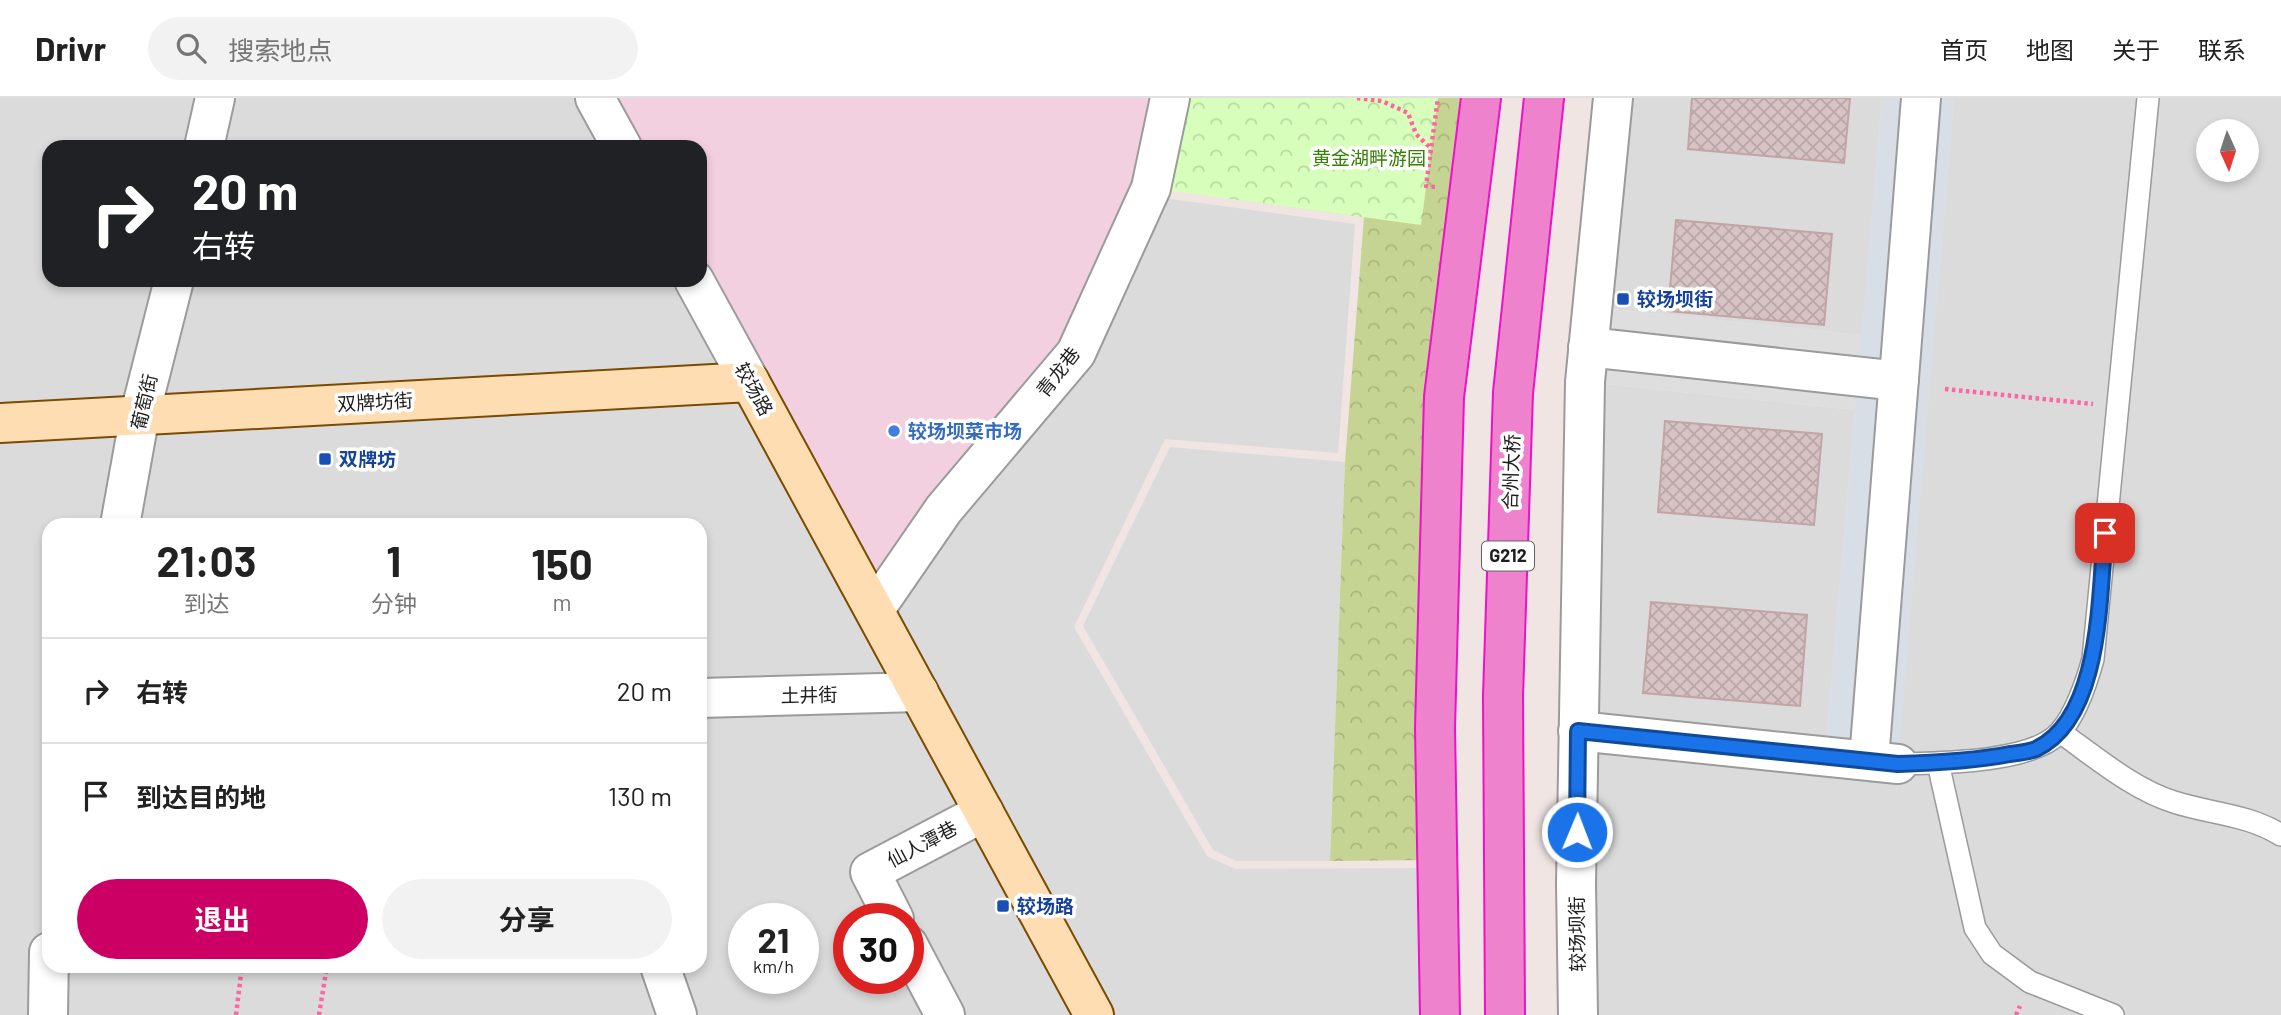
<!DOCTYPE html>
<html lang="zh">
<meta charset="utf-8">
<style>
body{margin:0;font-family:Barlow,"Noto Sans SC",sans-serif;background:#f2f2f2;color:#222;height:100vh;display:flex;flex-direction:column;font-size:26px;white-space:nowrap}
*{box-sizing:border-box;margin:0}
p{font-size:23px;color:#767676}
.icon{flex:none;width:38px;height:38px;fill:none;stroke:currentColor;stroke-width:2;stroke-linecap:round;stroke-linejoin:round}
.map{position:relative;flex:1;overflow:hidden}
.sheet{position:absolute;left:42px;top:420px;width:665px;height:455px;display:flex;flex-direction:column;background:#fff;border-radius:21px;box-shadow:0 4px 10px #0003}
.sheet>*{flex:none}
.top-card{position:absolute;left:42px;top:42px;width:665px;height:147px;border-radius:21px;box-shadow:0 4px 10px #0003;background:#202124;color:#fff;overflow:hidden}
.needle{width:46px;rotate:177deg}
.buttons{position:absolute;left:2196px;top:21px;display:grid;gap:14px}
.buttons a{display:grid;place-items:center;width:63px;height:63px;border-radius:50%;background:#fff;box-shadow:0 4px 10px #0003;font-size:35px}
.speed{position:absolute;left:728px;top:805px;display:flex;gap:14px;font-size:35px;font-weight:700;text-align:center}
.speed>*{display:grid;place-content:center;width:91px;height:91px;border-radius:50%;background:#fff;box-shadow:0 4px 10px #0003;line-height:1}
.speed small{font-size:18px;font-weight:400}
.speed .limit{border:10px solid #d22;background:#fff;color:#111}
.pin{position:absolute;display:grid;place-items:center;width:60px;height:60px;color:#fff;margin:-30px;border-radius:14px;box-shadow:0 4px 10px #0006}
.me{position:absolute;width:77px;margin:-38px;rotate:1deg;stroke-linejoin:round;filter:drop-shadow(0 0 5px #0008)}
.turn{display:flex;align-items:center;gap:24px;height:147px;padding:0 35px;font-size:32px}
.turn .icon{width:91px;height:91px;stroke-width:2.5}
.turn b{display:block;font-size:49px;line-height:60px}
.eta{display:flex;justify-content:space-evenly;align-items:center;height:119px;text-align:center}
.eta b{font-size:42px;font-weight:700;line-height:49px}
.action{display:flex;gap:14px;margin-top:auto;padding:14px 35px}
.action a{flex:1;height:80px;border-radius:42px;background:#cc0064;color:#fff;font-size:28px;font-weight:700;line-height:80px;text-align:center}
.action a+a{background:#f2f2f2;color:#222}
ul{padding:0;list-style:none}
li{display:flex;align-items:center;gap:21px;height:105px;padding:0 35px;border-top:2px solid #e0e0e0}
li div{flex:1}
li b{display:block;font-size:26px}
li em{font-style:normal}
header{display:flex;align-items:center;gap:42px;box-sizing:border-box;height:98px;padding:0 35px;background:#fff;border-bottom:2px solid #e0e0e0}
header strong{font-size:33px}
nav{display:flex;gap:38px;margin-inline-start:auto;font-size:24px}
.search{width:490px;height:63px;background:#f2f2f2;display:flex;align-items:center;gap:18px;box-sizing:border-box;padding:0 24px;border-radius:38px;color:#767676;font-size:26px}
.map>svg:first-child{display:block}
</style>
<header>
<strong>Drivr</strong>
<div class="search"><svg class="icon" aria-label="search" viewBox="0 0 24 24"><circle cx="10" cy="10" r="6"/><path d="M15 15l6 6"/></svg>搜索地点</div>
<nav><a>首页</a><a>地图</a><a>关于</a><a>联系</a></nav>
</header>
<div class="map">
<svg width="2281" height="917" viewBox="0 0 2281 917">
<defs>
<pattern id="forest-crowns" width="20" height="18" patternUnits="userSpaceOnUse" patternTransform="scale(1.75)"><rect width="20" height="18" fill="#c6d493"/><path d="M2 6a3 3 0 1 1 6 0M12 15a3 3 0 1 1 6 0" fill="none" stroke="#aab67e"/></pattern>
<pattern id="park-crowns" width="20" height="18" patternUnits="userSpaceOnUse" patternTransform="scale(1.75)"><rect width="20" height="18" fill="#d7ffbb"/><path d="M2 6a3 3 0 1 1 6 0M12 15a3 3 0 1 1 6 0" fill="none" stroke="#b8daa0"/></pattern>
<pattern id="building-cross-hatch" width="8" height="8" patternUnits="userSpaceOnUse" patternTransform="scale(1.75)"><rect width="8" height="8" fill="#d7c3c4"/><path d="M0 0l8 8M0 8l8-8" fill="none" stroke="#b8a7a8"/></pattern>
</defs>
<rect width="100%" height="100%" fill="#f0e5e3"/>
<path fill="#dcdbdb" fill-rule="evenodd" d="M 0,0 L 588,0 L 614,49 L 49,49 L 49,182 L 686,182 L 1156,99 L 1355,126 L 1338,355 L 1165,341 L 1074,529 L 1207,758 L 1235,771 L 1430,770 L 1430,917 L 0,917 ZM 49,427 L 700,427 L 700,868 L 49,868 ZM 744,821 L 803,821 L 803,880 L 744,880 ZM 849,821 L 908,821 L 908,880 L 849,880 Z
M 1615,0 L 1882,0 L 1862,237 L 1592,209 Z
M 1954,0 L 2281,0 L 2281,917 L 1578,917 L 1585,284 L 1855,312 L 1825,658 L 1897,666 ZM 2208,33 L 2247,33 L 2247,72 L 2208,72 Z
M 1170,349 L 1345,364 L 1330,763 L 1236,763 L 1213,752 L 1083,528 Z"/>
<path fill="#f3d0e0" d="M 595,0 L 1170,0 L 1076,255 L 875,511 L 700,182 L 700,49 L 622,49 Z"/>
<path fill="url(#forest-crowns)" d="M 1232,0 L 1480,0 L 1437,762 L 1330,763 L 1345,364 L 1364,119 L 1220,99 Z"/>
<path fill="url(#park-crowns)" d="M 1170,0 L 1438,0 L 1421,127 L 1151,90 Z"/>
<path fill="#dedede" d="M 1592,209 L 1862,237 L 1855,312 L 1585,284 Z"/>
<path fill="#d7dee6" d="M 1882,0 L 1954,0 L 1898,666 L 1825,658 Z"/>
<path fill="url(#building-cross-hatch)" stroke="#c3a4a5" stroke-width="2" d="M 1692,0 L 1850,0 L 1844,65 L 1688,51 Z
M 1676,122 L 1832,136 L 1824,227 L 1668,213 Z
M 1665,323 L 1822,336 L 1814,427 L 1658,414 Z
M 1651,504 L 1807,517 L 1800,608 L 1643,595 Z"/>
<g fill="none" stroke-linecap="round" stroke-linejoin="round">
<defs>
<path id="lane" d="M 2060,634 C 2094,658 2134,692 2174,704 C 2211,716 2247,716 2281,737
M 1938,665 L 1975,830 L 1992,856 L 2030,884 L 2113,917
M 1898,666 C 1938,665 2031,665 2059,635 C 2075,618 2087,583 2093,561 L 2148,0"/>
<path id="street" d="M 595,0 L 622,49
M 204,49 L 215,0
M 694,182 L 750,284
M 1588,249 L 1899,283
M 120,427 L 140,316 L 174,182
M 875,511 L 944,411 L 1076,255 L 1151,90 L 1170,0
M 700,600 L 919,594
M 1578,633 L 1898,666
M 1869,662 L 1921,0
M 894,821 L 870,774 L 984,714
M 908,847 L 945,917
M 660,868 L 677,917
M 48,917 L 49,854
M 1578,917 L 1576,785 L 1585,284 L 1613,0"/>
<path id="secondary" d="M 0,325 L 750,284 L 1094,917"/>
<path id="highway" d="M 1440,917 L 1435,630 L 1444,299 L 1481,0
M 1505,917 L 1503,598 L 1513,295 L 1544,0"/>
</defs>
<use href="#lane" stroke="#9b9b9b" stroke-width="24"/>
<use href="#street" stroke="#9b9b9b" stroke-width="42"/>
<use href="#secondary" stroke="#7a4b00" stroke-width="42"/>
<use href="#highway" stroke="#ec12c7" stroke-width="42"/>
<path stroke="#ff65a1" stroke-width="4.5" stroke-dasharray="3.5 3.5" stroke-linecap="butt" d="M 1357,0 L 1382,3 L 1408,15 L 1416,36 L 1430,50
M 1435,89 L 1426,88 L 1438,0
M 1945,291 L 2093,306
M 236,917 L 242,868
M 319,917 L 327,868
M 2016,917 L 2020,908"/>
<use href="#lane" stroke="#fff" stroke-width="21"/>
<use href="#street" stroke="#fff" stroke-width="38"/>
<use href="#secondary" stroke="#ffddb2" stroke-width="38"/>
<use href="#highway" stroke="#ef82cc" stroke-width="38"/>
</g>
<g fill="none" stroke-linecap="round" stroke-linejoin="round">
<defs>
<path id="route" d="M 1577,734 L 1578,633 L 1898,666 C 1935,665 1973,663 2010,656 C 2018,655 2029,654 2036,651 C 2102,620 2099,497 2105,435"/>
</defs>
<use href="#route" stroke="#114b97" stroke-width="18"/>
<use href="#route" stroke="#1a73e8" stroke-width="12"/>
</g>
<g fill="#1a4fb4" stroke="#fff" stroke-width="2.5">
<rect x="1616" y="194" width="14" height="14" rx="3.5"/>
<rect x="318" y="354" width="14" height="14" rx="3.5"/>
<rect x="996" y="801" width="14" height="14" rx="3.5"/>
</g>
<circle fill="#3f7fe0" stroke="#fff" stroke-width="2.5" cx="894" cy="333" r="7"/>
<g text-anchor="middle" stroke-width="7" stroke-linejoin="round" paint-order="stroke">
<rect fill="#fff" stroke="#626262" stroke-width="2" x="1482" y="443.5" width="52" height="29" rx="5"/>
<g font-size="18" font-weight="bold" fill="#1e1e1e">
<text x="1508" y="464">G212</text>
</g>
<g font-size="19" fill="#358201" stroke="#fff">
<text x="1369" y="67">黄金湖畔游园</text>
</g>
<g font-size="19" font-weight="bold" fill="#164399" stroke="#fff" text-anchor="start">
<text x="1637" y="208">较场坝街</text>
<text x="339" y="368">双牌坊</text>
<text x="1017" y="815">较场路</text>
</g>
<g font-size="19" fill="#1e1e1e" stroke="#fff">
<text transform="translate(1058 274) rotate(-52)" y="7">青龙巷</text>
<text transform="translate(754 291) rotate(61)" y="7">较场路</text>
<text transform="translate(144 304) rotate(-77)" y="7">葡萄街</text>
<text transform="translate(375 304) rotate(-3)" y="7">双牌坊街</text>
<text transform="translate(1511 374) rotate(-88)" y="7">合州大桥</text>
<text transform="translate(809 597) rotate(-1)" y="7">土井街</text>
<text transform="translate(922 746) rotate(-28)" y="7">仙人潭巷</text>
<text transform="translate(1577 836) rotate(-91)" y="7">较场坝街</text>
</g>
<g font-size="19" font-weight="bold" fill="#366cbe" stroke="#fff" text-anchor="start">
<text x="908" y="340">较场坝菜市场</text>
</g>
</g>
</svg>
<div class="buttons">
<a><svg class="needle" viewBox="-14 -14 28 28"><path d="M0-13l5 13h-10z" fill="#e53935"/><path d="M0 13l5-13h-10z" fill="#767676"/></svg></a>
</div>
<div class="speed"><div>21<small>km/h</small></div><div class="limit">30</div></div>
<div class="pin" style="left:2105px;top:435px;background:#d93025"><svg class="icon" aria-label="arrive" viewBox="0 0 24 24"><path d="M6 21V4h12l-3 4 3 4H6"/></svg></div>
<svg class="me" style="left:1577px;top:734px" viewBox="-20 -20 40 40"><circle r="17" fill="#1a73e8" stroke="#fff" stroke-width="3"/><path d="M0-11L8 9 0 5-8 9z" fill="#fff"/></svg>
<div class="top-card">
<div class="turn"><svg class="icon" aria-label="right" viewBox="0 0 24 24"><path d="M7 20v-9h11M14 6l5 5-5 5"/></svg><div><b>20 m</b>右转</div></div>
</div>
<section class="sheet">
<div class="eta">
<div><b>21:03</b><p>到达</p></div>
<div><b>1</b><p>分钟</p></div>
<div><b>150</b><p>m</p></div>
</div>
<ul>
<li><svg class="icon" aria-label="right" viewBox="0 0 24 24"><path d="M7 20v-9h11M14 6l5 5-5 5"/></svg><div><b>右转</b></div><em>20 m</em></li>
<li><svg class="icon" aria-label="arrive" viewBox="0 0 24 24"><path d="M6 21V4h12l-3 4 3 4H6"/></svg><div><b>到达目的地</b></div><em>130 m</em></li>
</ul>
<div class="action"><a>退出</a><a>分享</a></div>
</section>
</div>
